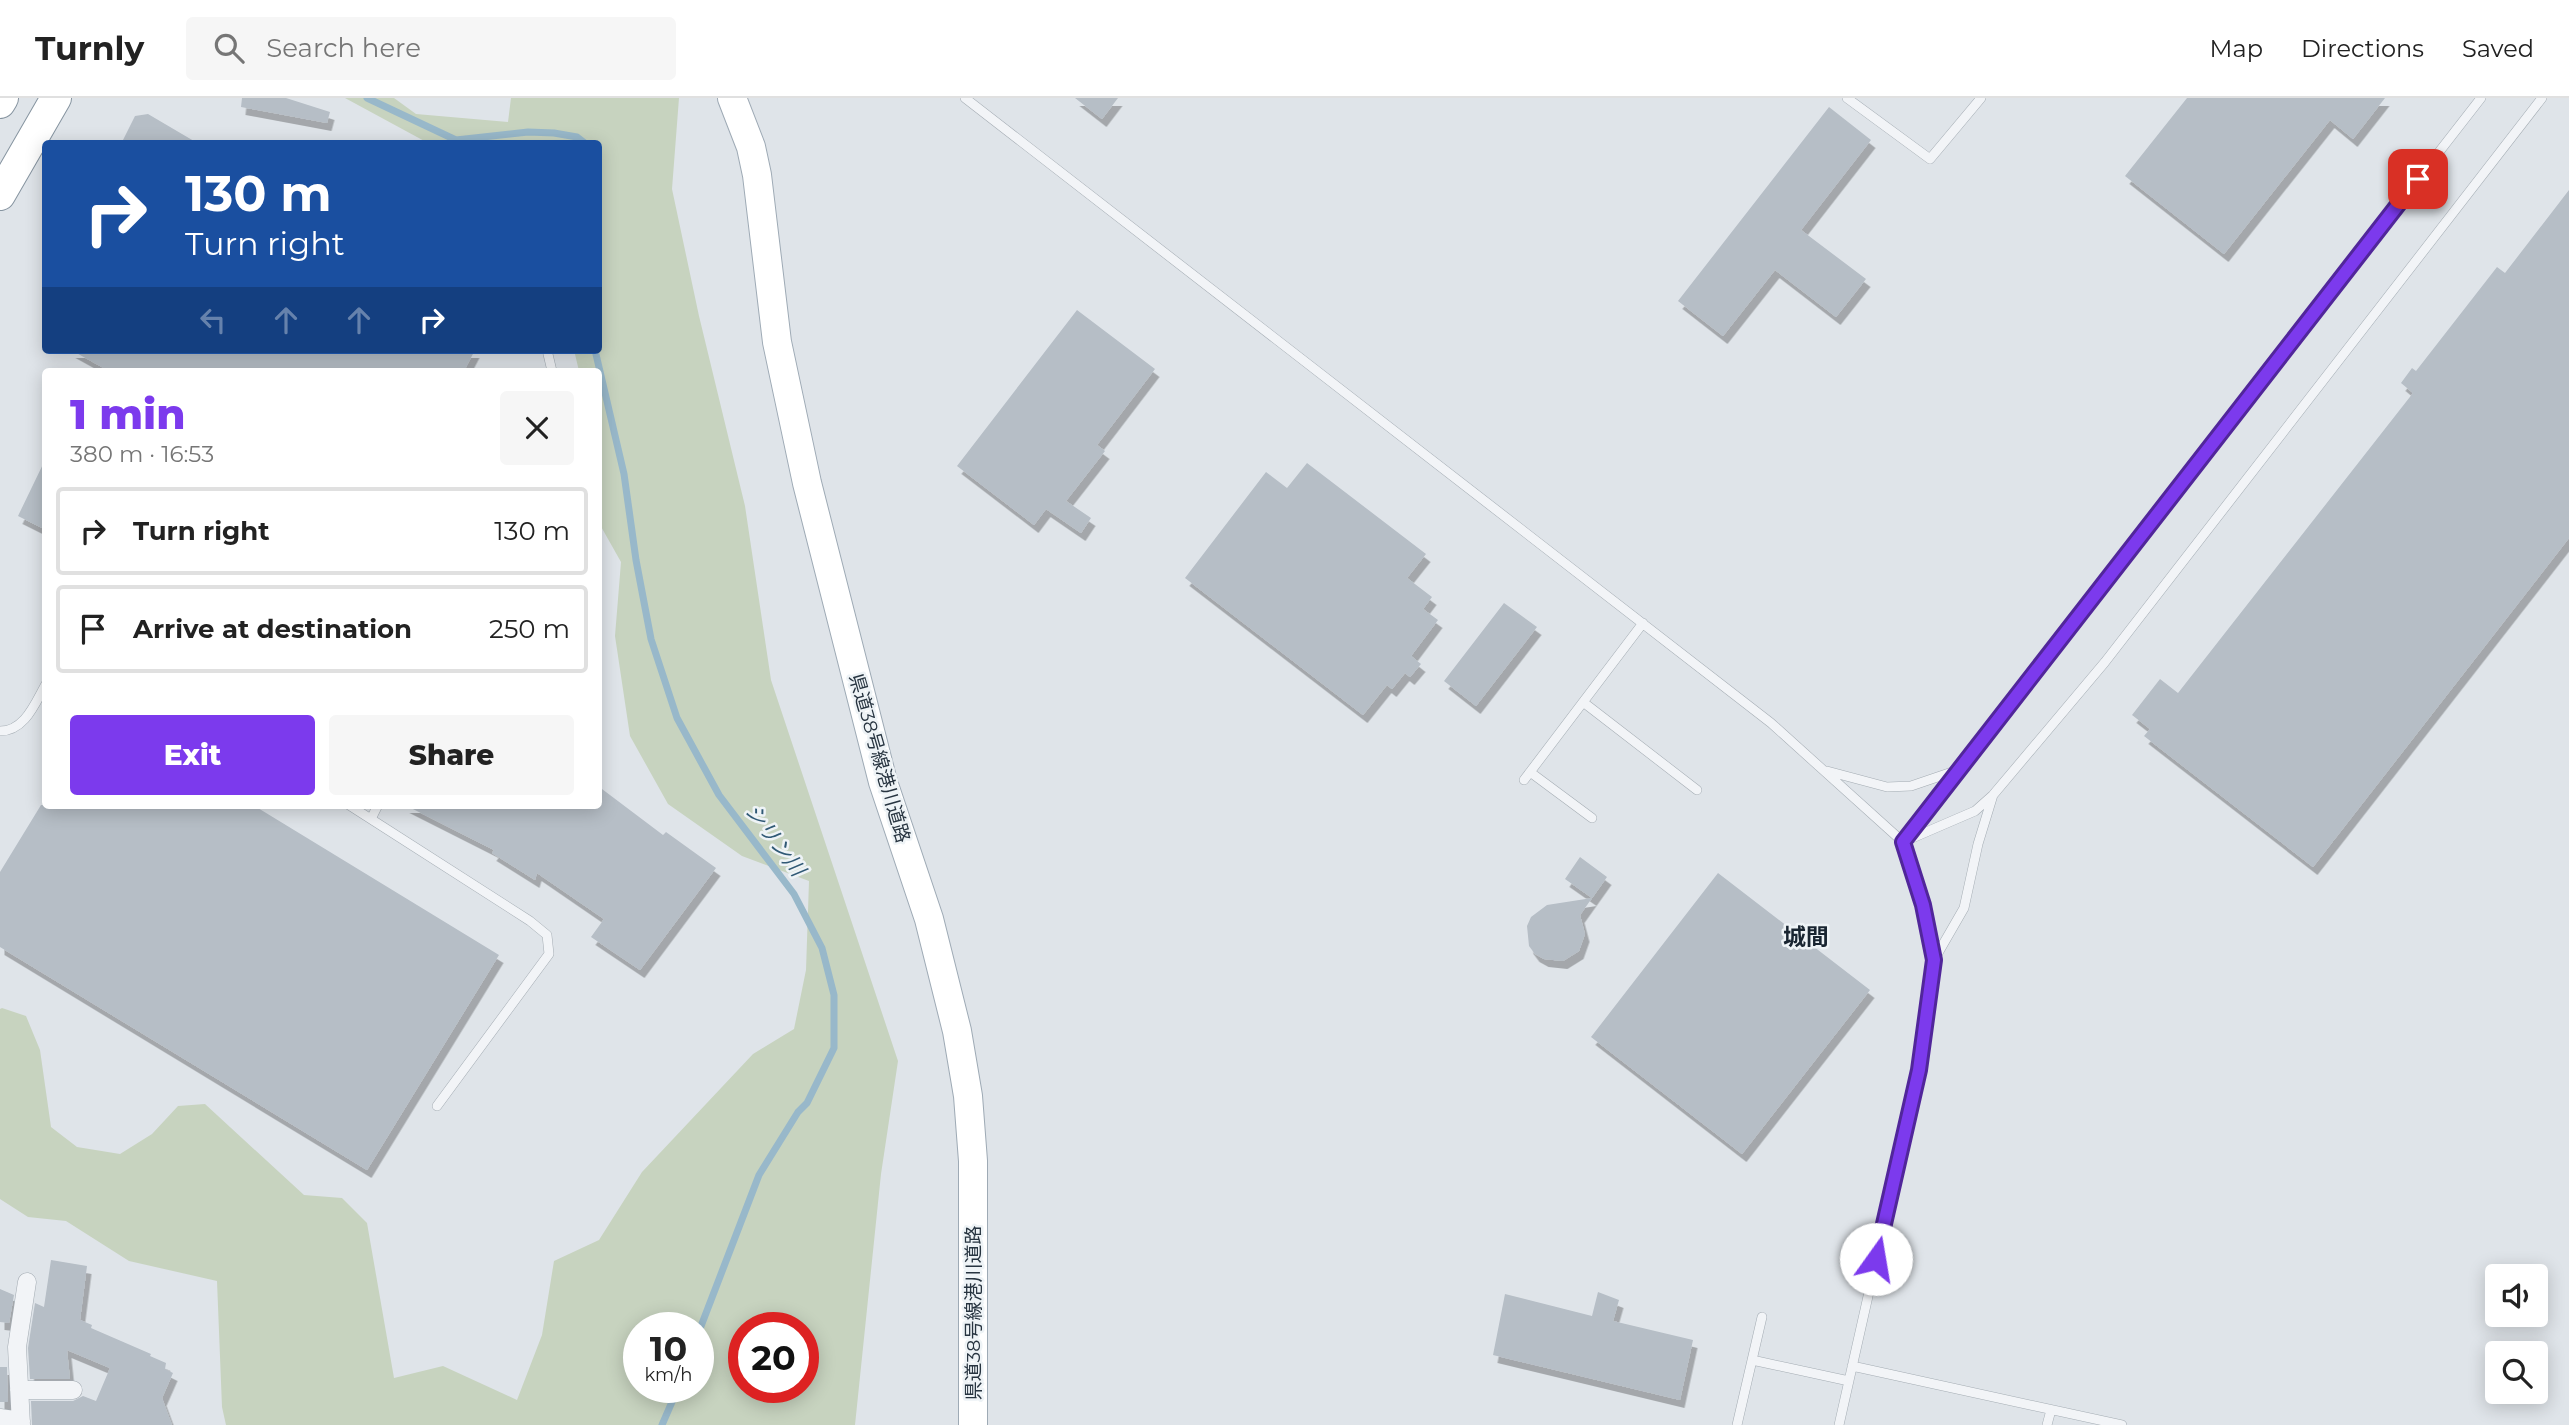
<!DOCTYPE html>
<meta charset="utf-8">
<style>
body{margin:0;font-family:Montserrat,"Noto Sans JP",sans-serif;background:#f6f6f6;color:#222;height:100vh;display:flex;flex-direction:column;font-size:26px;white-space:nowrap}
*{box-sizing:border-box;margin:0}
p{font-size:23px;color:#767676}
.icon{flex:none;width:38px;height:38px;fill:none;stroke:currentColor;stroke-width:2;stroke-linecap:round;stroke-linejoin:round}
.map{position:relative;flex:1;overflow:hidden}
.side{position:absolute;left:42px;top:270px;width:560px;height:441px;display:flex;flex-direction:column;background:#fff;border-radius:7px;box-shadow:0 4px 18px #0003}
.side>*{flex:none}
.top-card{position:absolute;left:42px;top:42px;width:560px;height:214px;border-radius:7px;box-shadow:0 4px 18px #0003;background:#1a4fa0;color:#fff;overflow:hidden}
.fabs{position:absolute;left:2485px;top:1166px;display:grid;gap:14px}
.fabs a{display:grid;place-items:center;width:63px;height:63px;border-radius:7px;background:#fff;box-shadow:0 4px 18px #0003;font-size:35px}
.speed{position:absolute;left:623px;top:1214px;display:flex;gap:14px;font-size:35px;font-weight:700;text-align:center}
.speed>*{display:grid;place-content:center;width:91px;height:91px;border-radius:50%;background:#fff;box-shadow:0 4px 18px #0003;line-height:1}
.speed small{font-size:18px;font-weight:400}
.speed .limit{border:10px solid #d22;background:#fff;color:#111}
.pin{position:absolute;display:grid;place-items:center;width:60px;height:60px;color:#fff;margin:-30px;border-radius:14px;box-shadow:0 4px 10px #0006}
.me{position:absolute;width:77px;margin:-38px;rotate:13deg;stroke-linejoin:round;filter:drop-shadow(0 0 5px #0008)}
.turn{display:flex;align-items:center;gap:24px;height:147px;padding:0 28px;font-size:32px}
.turn .icon{width:91px;height:91px;stroke-width:2.5}
.turn b{display:block;font-size:49px;line-height:60px}
.lanes{display:flex;align-items:center;height:66px;padding:0 28px;background:#0003;justify-content:center;gap:35px;direction:ltr}
.lanes .off{opacity:.35}
.round{display:grid;place-items:center;flex:none;width:74px;height:74px;border-radius:7px;background:#f6f6f6}
.head{display:flex;align-items:center;justify-content:space-between;height:119px;padding:0 28px}
h1{font-size:42px;font-weight:800;line-height:52px;color:#7c3aed}
.cta{display:flex;gap:14px;margin-top:auto;padding:14px 28px}
.cta a{flex:1;height:80px;border-radius:7px;background:#7c3aed;color:#fff;font-size:28px;font-weight:800;line-height:80px;text-align:center}
.cta a+a{background:#f6f6f6;color:#222}
ul{padding:0;list-style:none}
li{display:flex;align-items:center;gap:21px;height:88px;margin:0 14px 10px;padding:0 14px;border:4px solid #e0e0e0;border-radius:7px}
li div{flex:1}
li b{display:block;font-size:26px}
li em{font-style:normal}
header{display:flex;align-items:center;gap:42px;box-sizing:border-box;height:98px;padding:0 35px;background:#fff;border-bottom:2px solid #e0e0e0}
header strong{font-size:33px}
nav{display:flex;gap:38px;margin-inline-start:auto;font-size:24px}
.search{width:490px;height:63px;background:#f6f6f6;display:flex;align-items:center;gap:18px;box-sizing:border-box;padding:0 24px;border-radius:7px;color:#767676;font-size:26px}
.map>svg:first-child{display:block}
</style>
<header>
<strong>Turnly</strong>
<div class="search"><svg class="icon" aria-label="search" viewBox="0 0 24 24"><circle cx="10" cy="10" r="6"/><path d="M15 15l6 6"/></svg>Search here</div>
<nav><a>Map</a><a>Directions</a><a>Saved</a></nav>
</header>
<div class="map">
<svg width="2569" height="1327" viewBox="0 0 2569 1327">
<defs>
<filter id="shadow"><feDropShadow dx="4.5" dy="8" stdDeviation="0" flood-color="#0004"/></filter>
</defs>
<rect width="100%" height="100%" fill="#dfe4e9"/>
<path fill="#c7d3bf" fill-rule="evenodd" d="M 345,0 L 394,0 L 416,16 L 508,24 L 511,0 L 679,0 L 672,91 L 699,218 L 745,408 L 771,582 L 898,963 L 881,1076 L 855,1327 L 226,1327 L 222,1309 L 217,1183 L 129,1163 L 66,1123 L 28,1119 L 0,1101 L 0,911 L 2,910 L 26,918 L 40,952 L 51,1029 L 77,1049 L 120,1056 L 152,1036 L 178,1008 L 205,1006 L 304,1097 L 342,1100 L 367,1125 L 394,1280 L 443,1268 L 517,1302 L 542,1237 L 554,1163 L 599,1142 L 642,1074 L 753,956 L 794,931 L 806,872 L 809,783 L 742,758 L 668,706 L 630,638 L 615,538 L 621,464 L 599,425 L 598,273 L 579,273 L 574,252 L 598,252 L 598,46 L 428,45 ZM 639,1230 L 698,1230 L 698,1290 L 639,1290 ZM 744,1230 L 803,1230 L 803,1290 L 744,1290 Z"/>
<g fill="none" stroke-linecap="round" stroke-linejoin="round">
<path stroke="#98b8ca" stroke-width="7" d="M 367,0 L 456,42 L 528,34 L 554,35 L 577,39 L 586,46
M 598,65 L 598,85
M 595,252 L 624,376 L 636,462 L 651,541 L 677,620 L 719,697 L 794,796 L 822,850 L 834,897 L 834,950 L 807,1005 L 798,1014 L 759,1077 L 698,1236
M 662,1327 L 678,1290"/>
</g>
<path fill="#b6bec6" filter="url(#shadow)" d="M 242,0 L 286,0 L 330,14 L 327,25 L 241,9 Z
M 1075,0 L 1118,0 L 1102,21 Z
M 2187,0 L 2385,0 L 2353,41 L 2330,22 L 2224,156 L 2125,78 Z
M 1829,9 L 1871,42 L 1801,132 L 1866,181 L 1836,219 L 1775,172 L 1723,238 L 1678,203 Z
M 148,16 L 199,46 L 121,46 L 135,18 Z
M 2569,92 L 2569,440 L 2313,769 L 2144,638 L 2150,631 L 2132,617 L 2160,581 L 2178,595 L 2413,295 L 2401,285 L 2412,270 L 2416,273 L 2497,169 L 2505,175 Z
M 1077,212 L 1155,271 L 1097,347 L 1105,353 L 1066,403 L 1091,420 L 1081,435 L 1046,411 L 1034,427 L 957,368 Z
M 71,252 L 475,252 L 464,273 L 109,273 Z
M 46,360 L 46,432 L 18,418 Z
M 1307,365 L 1426,456 L 1407,480 L 1432,499 L 1423,511 L 1438,522 L 1411,558 L 1421,566 L 1410,579 L 1405,575 L 1392,591 L 1387,587 L 1363,617 L 1185,480 L 1266,374 L 1287,390 Z
M 1504,505 L 1537,529 L 1476,608 L 1444,583 Z
M 598,688 L 663,737 L 666,734 L 716,770 L 640,872 L 591,839 L 604,821 L 537,775 L 535,782 L 492,755 L 494,752 L 405,707 L 598,707 Z
M 41,707 L 253,707 L 499,857 L 367,1072 L 0,849 L 0,774 Z
M 1580,759 L 1607,779 L 1580,817 L 1585,836 L 1579,853 L 1563,863 L 1544,861 L 1535,856 L 1529,848 L 1527,828 L 1531,819 L 1547,807 L 1592,800 L 1565,781 Z
M 1718,775 L 1870,892 L 1742,1056 L 1591,939 Z
M 51,1162 L 87,1168 L 80,1222 L 92,1227 L 91,1230 L 151,1256 L 150,1258 L 166,1265 L 165,1271 L 173,1275 L 162,1300 L 172,1327 L 32,1327 L 31,1303 L 73,1303 L 83,1298 L 96,1303 L 110,1270 L 67,1252 L 70,1281 L 30,1281 L 28,1250 L 35,1205 L 44,1209 Z
M 0,1191 L 14,1197 L 9,1225 L 0,1224 Z
M 1598,1194 L 1619,1202 L 1613,1223 L 1693,1242 L 1680,1302 L 1493,1257 L 1505,1196 L 1592,1218 Z
M 0,1269 L 7,1269 L 8,1304 L 0,1304 Z"/>
<g fill="none" stroke-linecap="round" stroke-linejoin="round">
<defs>
<path id="service" d="M 965,0 L 1771,625 L 1903,744 L 1923,807 L 1934,862 L 1919,972 L 1839,1327
M 1847,0 L 1930,61 L 1981,0
M 547,252 L 552,273
M 1583,604 L 1697,692
M 0,633 C 25,633 35,605 46,586
M 1827,673 L 1887,689 L 1911,688 L 1958,672
M 1530,674 L 1592,720
M 1524,682 L 1643,525
M 349,707 L 530,823 L 547,837 L 549,856 L 437,1008
M 371,721 L 378,707
M 1904,742 L 2481,0
M 1903,744 L 1975,713 L 1993,697 L 2105,564 L 2542,0
M 1934,862 L 1964,810 L 1978,746 L 1993,697
M 1752,1262 L 1849,1283
M 1852,1268 L 2122,1327
M 1737,1327 L 1762,1219
M 2047,1327 L 2051,1312"/>
<path id="minor" d="M 19,1292 L 73,1292
M 0,1320 L 21,1323
M 21,1327 L 17,1249 L 27,1184"/>
<path id="primary" d="M 732,0 L 751,49 L 757,77 L 777,244 L 807,385 L 883,684 L 929,821 L 957,933 L 968,998 L 973,1063 L 973,1327"/>
<path id="trunk" d="M 0,5 L 3,0
M 0,97 L 56,0"/>
</defs>
<use href="#service" stroke="#a4acb3" stroke-width="10"/>
<use href="#minor" stroke="#a4acb3" stroke-width="19"/>
<use href="#primary" stroke="#9eaab5" stroke-width="30"/>
<use href="#trunk" stroke="#8694a0" stroke-width="32"/>
<use href="#service" stroke="#f2f4f7" stroke-width="9"/>
<use href="#minor" stroke="#f2f4f7" stroke-width="18"/>
<use href="#primary" stroke="#fff" stroke-width="28"/>
<use href="#trunk" stroke="#fff" stroke-width="30"/>
</g>
<g fill="none" stroke-linecap="round" stroke-linejoin="round">
<defs>
<path id="route" d="M 1876,1161 L 1919,972 L 1934,862 L 1923,807 L 1903,744 L 2418,81"/>
</defs>
<use href="#route" stroke="#51269a" stroke-width="18"/>
<use href="#route" stroke="#7c3aed" stroke-width="12"/>
</g>
<g text-anchor="middle" stroke-width="5" stroke-linejoin="round" paint-order="stroke">
<g font-size="19" fill="#273440" stroke="#eef3f6">
<text transform="translate(880 660) rotate(74)" y="7">県道38号線港川道路</text>
<text transform="translate(973 1215) rotate(-90)" y="7">県道38号線港川道路</text>
</g>
<g font-size="21" font-style="italic" fill="#305975" stroke="#eef3f6">
<text transform="translate(775 742) rotate(53)" y="7">シリン川</text>
</g>
<g font-size="23" font-weight="bold" fill="#192531" stroke="#eef3f6">
<text x="1806" y="847">城間</text>
</g>
</g>
</svg>
<div class="fabs">
<a><svg class="icon" aria-label="sound" viewBox="0 0 24 24"><path d="M4 9h4l5-4v14l-5-4H4zM17 9q2 3 0 6"/></svg></a>
<a><svg class="icon" aria-label="search" viewBox="0 0 24 24"><circle cx="10" cy="10" r="6"/><path d="M15 15l6 6"/></svg></a>
</div>
<div class="speed"><div>10<small>km/h</small></div><div class="limit">20</div></div>
<div class="pin" style="left:2418px;top:81px;background:#d93025"><svg class="icon" aria-label="arrive" viewBox="0 0 24 24"><path d="M6 21V4h12l-3 4 3 4H6"/></svg></div>
<svg class="me" style="left:1876px;top:1161px" viewBox="-20 -20 40 40"><circle r="19" fill="#fff"/><path d="M0-13L10 11 0 6-10 11z" fill="#7c3aed"/></svg>
<div class="top-card">
<div class="turn"><svg class="icon" aria-label="right" viewBox="0 0 24 24"><path d="M7 20v-9h11M14 6l5 5-5 5"/></svg><div><b>130 m</b>Turn right</div></div>
<div class="lanes"><svg class="icon off" aria-label="left" viewBox="0 0 24 24"><path d="M17 20v-9H6M10 6l-5 5 5 5"/></svg><svg class="icon off" aria-label="ahead" viewBox="0 0 24 24"><path d="M12 20V5M6 11l6-6 6 6"/></svg><svg class="icon off" aria-label="ahead" viewBox="0 0 24 24"><path d="M12 20V5M6 11l6-6 6 6"/></svg><svg class="icon" aria-label="right" viewBox="0 0 24 24"><path d="M7 20v-9h11M14 6l5 5-5 5"/></svg></div>
</div>
<section class="side">
<div class="head"><div><h1>1 min</h1><p>380 m · 16:53</p></div><a class="round"><svg class="icon" aria-label="close" viewBox="0 0 24 24"><path d="M6 6l12 12M18 6L6 18"/></svg></a></div>
<ul>
<li><svg class="icon" aria-label="right" viewBox="0 0 24 24"><path d="M7 20v-9h11M14 6l5 5-5 5"/></svg><div><b>Turn right</b></div><em>130 m</em></li>
<li><svg class="icon" aria-label="arrive" viewBox="0 0 24 24"><path d="M6 21V4h12l-3 4 3 4H6"/></svg><div><b>Arrive at destination</b></div><em>250 m</em></li>
</ul>
<div class="cta"><a>Exit</a><a>Share</a></div>
</section>
</div>
